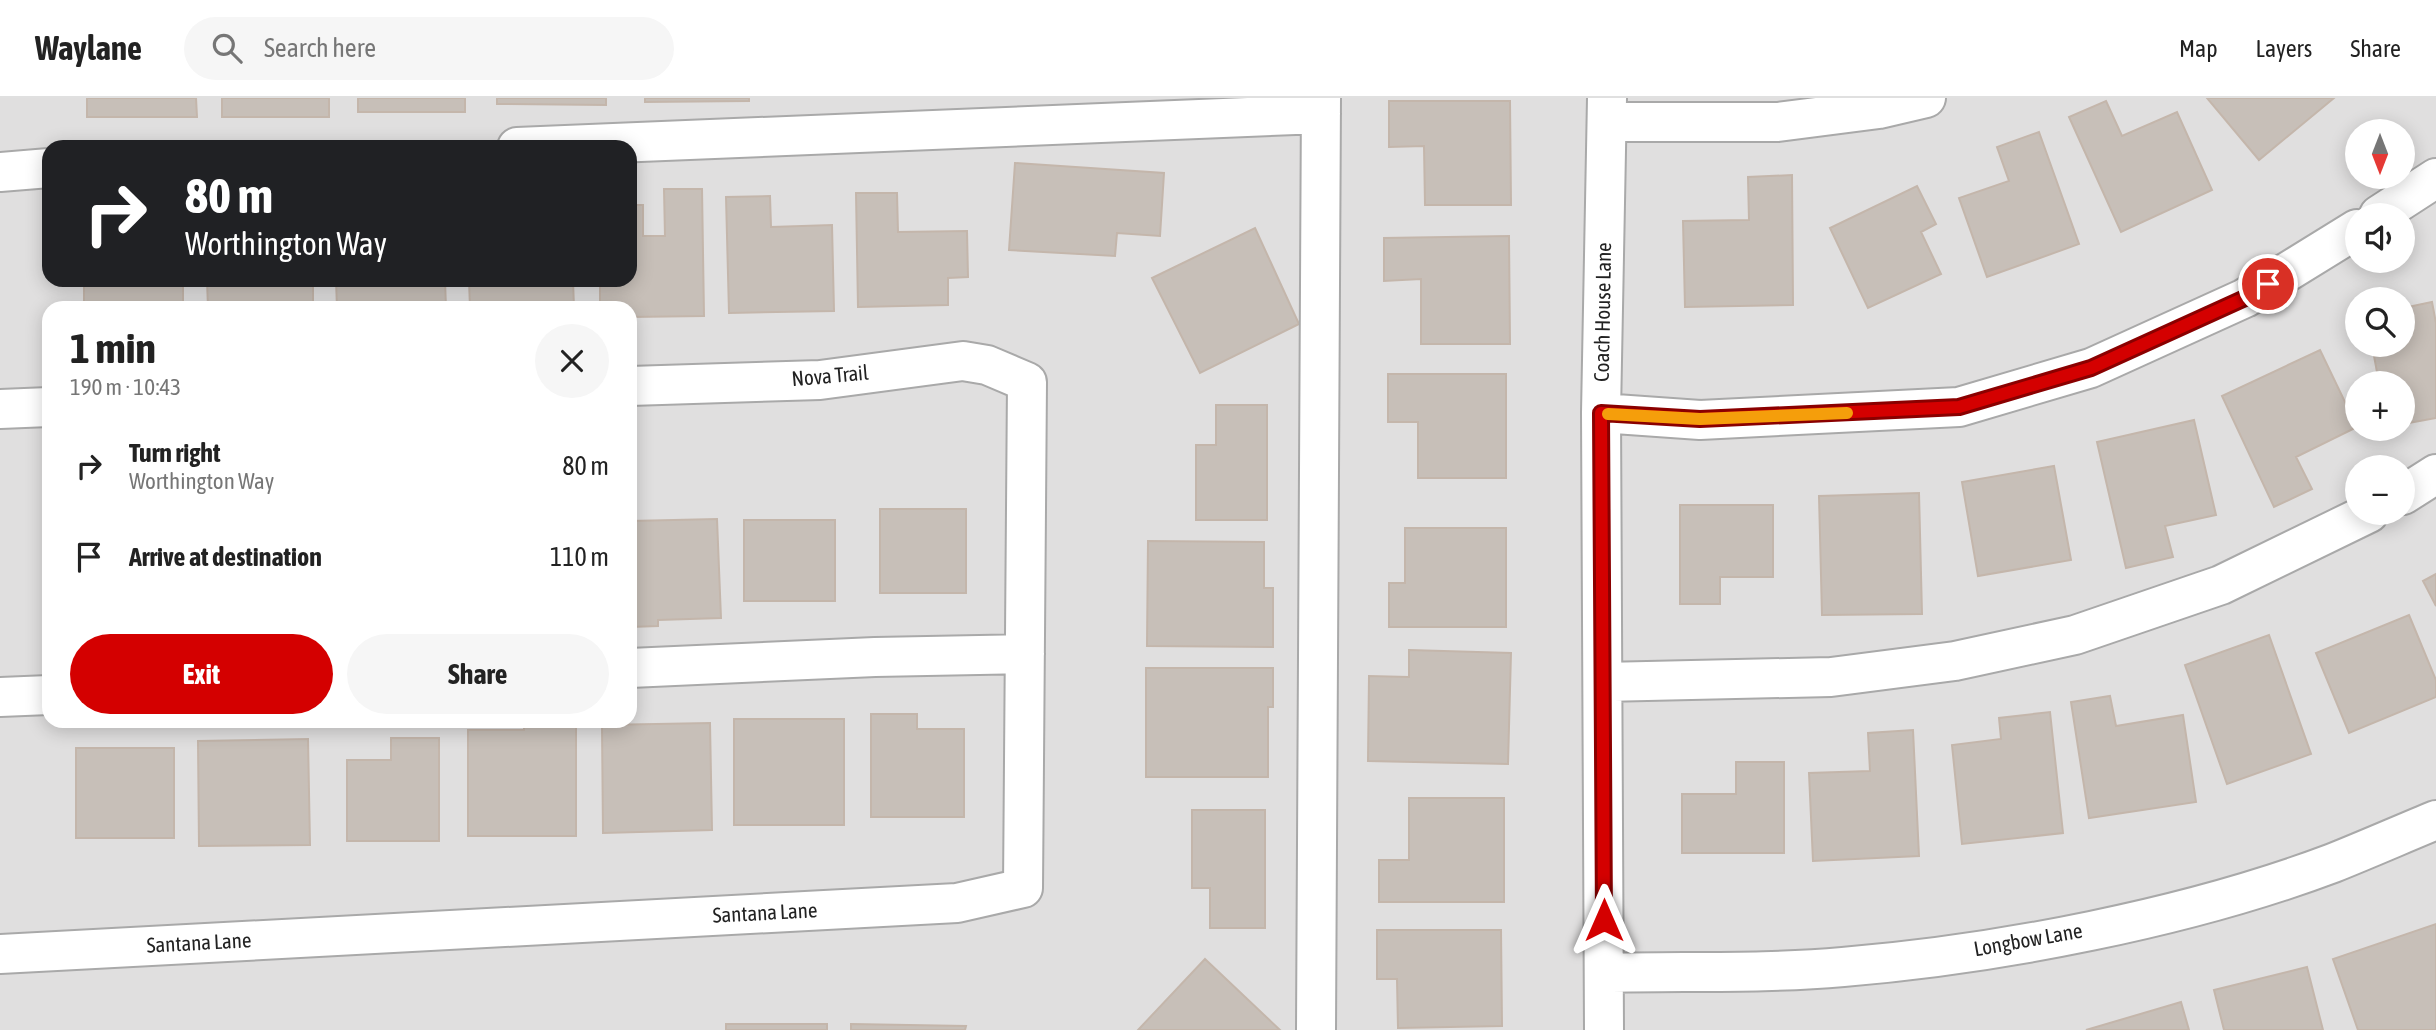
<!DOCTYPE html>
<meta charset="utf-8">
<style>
body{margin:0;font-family:"Asap Condensed",sans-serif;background:#f6f6f6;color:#222;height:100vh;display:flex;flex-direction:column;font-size:26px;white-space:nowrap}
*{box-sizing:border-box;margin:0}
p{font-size:23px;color:#767676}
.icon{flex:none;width:38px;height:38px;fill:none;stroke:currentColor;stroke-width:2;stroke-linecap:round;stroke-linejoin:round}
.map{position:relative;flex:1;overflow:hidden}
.drawer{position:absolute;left:42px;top:203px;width:595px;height:427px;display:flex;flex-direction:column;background:#fff;border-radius:21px;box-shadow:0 4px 18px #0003}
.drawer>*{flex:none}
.hud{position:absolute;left:42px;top:42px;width:595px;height:147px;border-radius:21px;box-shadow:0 4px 18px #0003;background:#202124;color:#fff;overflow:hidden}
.needle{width:46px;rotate:180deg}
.tools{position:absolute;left:2345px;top:21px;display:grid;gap:14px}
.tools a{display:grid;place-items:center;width:70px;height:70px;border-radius:50%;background:#fff;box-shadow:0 4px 18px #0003;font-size:35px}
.pin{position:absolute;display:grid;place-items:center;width:60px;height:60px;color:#fff;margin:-30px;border:4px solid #fff;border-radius:50%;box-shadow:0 2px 7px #0007}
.me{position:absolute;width:77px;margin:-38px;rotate:0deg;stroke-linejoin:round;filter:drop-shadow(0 0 5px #0008)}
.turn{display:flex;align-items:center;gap:24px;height:147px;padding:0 28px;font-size:32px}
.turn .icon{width:91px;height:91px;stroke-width:2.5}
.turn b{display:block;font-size:49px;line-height:60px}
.round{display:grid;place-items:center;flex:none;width:74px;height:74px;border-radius:37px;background:#f6f6f6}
.headline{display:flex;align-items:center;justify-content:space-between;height:119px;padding:0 28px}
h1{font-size:42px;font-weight:700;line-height:52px}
.action{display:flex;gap:14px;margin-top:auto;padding:14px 28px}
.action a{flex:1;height:80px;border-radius:42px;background:#d40000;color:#fff;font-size:28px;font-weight:700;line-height:80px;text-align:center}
.action a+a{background:#f6f6f6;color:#222}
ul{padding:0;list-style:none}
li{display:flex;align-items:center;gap:21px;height:91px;padding:0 28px}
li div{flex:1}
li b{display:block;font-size:26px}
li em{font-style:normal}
header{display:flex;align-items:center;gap:42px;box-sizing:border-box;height:98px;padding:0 35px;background:#fff;border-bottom:2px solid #e0e0e0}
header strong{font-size:33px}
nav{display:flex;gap:38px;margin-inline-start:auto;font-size:24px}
.search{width:490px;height:63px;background:#f6f6f6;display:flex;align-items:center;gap:18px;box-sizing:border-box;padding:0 24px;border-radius:38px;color:#767676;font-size:26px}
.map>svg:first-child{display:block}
</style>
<header>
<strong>Waylane</strong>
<div class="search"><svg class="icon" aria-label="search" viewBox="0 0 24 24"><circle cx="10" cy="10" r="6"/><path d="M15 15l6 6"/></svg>Search here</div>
<nav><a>Map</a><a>Layers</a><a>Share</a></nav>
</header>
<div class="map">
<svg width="2436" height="932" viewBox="0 0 2436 932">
<rect width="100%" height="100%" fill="#f2efe9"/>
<path fill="#e0dfdf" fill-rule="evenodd" d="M 0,0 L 2436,0 L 2436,932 L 0,932 ZM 2357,33 L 2403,33 L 2403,79 L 2357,79 ZM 49,49 L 630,49 L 630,182 L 49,182 ZM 2357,117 L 2403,117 L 2403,163 L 2357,163 ZM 2357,201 L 2403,201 L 2403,247 L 2357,247 ZM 49,210 L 630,210 L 630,623 L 49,623 ZM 2357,285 L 2403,285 L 2403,331 L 2357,331 ZM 2357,369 L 2403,369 L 2403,415 L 2357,415 Z"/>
<path fill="#c7bfb8" stroke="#c4b6ab" stroke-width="2" d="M 87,0 L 196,0 L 197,19 L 87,19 Z
M 222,0 L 329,0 L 329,19 L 222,19 Z
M 358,0 L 465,0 L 465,14 L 358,14 Z
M 497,0 L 606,0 L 606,7 L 497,6 Z
M 645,0 L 749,0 L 749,3 L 645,4 Z
M 2207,0 L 2334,0 L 2259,62 Z
M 1389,3 L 1510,3 L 1511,107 L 1425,107 L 1424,48 L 1389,49 Z
M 2106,3 L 2122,38 L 2177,14 L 2212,92 L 2121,134 L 2069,19 Z
M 2039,34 L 2079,146 L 1987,179 L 1959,100 L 2009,83 L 1997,49 Z
M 1015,65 L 1164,75 L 1160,138 L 1117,135 L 1115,158 L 1009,152 Z
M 1792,77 L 1793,207 L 1685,209 L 1683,123 L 1749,122 L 1748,79 Z
M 1917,88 L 1936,126 L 1921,134 L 1941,176 L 1868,210 L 1830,130 Z
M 664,91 L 702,91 L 704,218 L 630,219 L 630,210 L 600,210 L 600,182 L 630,182 L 630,107 L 643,107 L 643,138 L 665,138 Z
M 856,95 L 897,95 L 898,134 L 967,133 L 968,179 L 948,180 L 948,207 L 858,209 Z
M 770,98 L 771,129 L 832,127 L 834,213 L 729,215 L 726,99 Z
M 1255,130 L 1299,226 L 1200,275 L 1152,180 Z
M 1509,138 L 1510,246 L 1421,246 L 1421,181 L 1384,183 L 1384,140 Z
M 84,182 L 183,182 L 183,210 L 84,210 Z
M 207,182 L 313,182 L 313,210 L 208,210 Z
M 336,182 L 445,182 L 446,210 L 337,210 Z
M 469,182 L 573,182 L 574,210 L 470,210 Z
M 2432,204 L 2436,225 L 2436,320 L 2403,326 L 2403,285 L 2379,285 L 2372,247 L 2403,247 L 2403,210 Z
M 2320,252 L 2357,329 L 2296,359 L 2312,391 L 2274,409 L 2222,298 Z
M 1388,276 L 1506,276 L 1506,380 L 1418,380 L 1418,324 L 1388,324 Z
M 1216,307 L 1267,307 L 1267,422 L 1196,422 L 1196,347 L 1216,347 Z
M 2194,322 L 2216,417 L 2165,428 L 2173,459 L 2126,470 L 2097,344 Z
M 2054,368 L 2071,462 L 1978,478 L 1962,384 Z
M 1919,395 L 1922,516 L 1822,517 L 1819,398 Z
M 1680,407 L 1773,407 L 1773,479 L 1720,479 L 1720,506 L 1680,506 Z
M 880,411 L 966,411 L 966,495 L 880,495 Z
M 717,421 L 721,520 L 658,522 L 658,528 L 630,529 L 630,423 Z
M 744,422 L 835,422 L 835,503 L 744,503 Z
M 1405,430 L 1506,430 L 1506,529 L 1389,529 L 1389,485 L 1405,485 Z
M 1148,443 L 1264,444 L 1264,490 L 1273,490 L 1273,549 L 1147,548 Z
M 2436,476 L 2436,508 L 2423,483 Z
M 2409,517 L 2436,582 L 2436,599 L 2349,635 L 2316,555 Z
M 2269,537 L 2311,656 L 2227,686 L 2185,567 Z
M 1409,552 L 1511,555 L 1508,666 L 1368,663 L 1369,578 L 1409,579 Z
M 1146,570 L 1273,570 L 1273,609 L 1268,609 L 1268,679 L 1146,679 Z
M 2110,598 L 2116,628 L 2183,617 L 2196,704 L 2089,720 L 2071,604 Z
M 2050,614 L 2063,735 L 1962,746 L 1952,647 L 2001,641 L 1999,620 Z
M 871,616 L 917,616 L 917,631 L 964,631 L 964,719 L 871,719 Z
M 734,621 L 844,621 L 844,727 L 734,727 Z
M 524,623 L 576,623 L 576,738 L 468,738 L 468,632 L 524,632 Z
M 710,625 L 712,732 L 603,735 L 602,627 Z
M 1913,632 L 1919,758 L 1813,763 L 1809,675 L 1870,673 L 1868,635 Z
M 391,640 L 439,640 L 439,743 L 347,743 L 347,662 L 391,662 Z
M 308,641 L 310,747 L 199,748 L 198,643 Z
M 76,650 L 174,650 L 174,740 L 76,740 Z
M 1736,664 L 1784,664 L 1784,755 L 1682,755 L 1682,696 L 1736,696 Z
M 1409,700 L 1504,700 L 1504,804 L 1379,804 L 1379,762 L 1409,762 Z
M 1192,712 L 1265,712 L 1265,830 L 1210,830 L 1210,790 L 1192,790 Z
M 2436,826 L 2436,932 L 2358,932 L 2333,861 Z
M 1377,832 L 1501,832 L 1502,928 L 1398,930 L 1397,881 L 1377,881 Z
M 1205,861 L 1280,932 L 1138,932 Z
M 2307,869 L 2323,932 L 2224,932 L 2214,892 Z
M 2181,904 L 2189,932 L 2086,932 Z
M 726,926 L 827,926 L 827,932 L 726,932 Z
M 851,926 L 966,928 L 965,932 L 851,932 Z"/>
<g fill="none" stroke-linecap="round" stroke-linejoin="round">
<defs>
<path id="minor" d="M 1607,24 L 1778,24 L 1879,11 L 1926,0
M 517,49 L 1321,16
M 0,74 L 49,70
M 2379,117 L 2436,80
M 0,311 L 49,309
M 1601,315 L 1700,322 L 1959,309 L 2091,270 L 2245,200 L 2357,131
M 2403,397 L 2436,376
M 630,570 L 875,559 L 1025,556
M 1603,584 L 1831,579 L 1955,563 L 2075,537 L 2221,487 L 2369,415
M 0,599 L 49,597
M 0,856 L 957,805 L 1023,790 L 1027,284 L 987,267 L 963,263 L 820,282 L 630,288
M 1605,875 C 1683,873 1764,876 1843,869 C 1999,856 2187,820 2333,765 C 2368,751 2402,736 2436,722
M 1316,932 L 1321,0
M 1604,932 L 1601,315 L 1607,0"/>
</defs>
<use href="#minor" stroke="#a9a9a9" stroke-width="42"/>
<use href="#minor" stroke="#fff" stroke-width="38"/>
</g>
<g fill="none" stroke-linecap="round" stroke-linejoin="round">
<defs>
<path id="route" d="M 1604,822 L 1601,315 L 1700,321 L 1959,309 L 2091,270 L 2245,200 L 2268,186"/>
</defs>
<use href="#route" stroke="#8a0000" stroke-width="18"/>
<use href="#route" stroke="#d40000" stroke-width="12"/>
<path stroke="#f59e0b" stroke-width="12" d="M 1608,316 L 1700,321 L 1847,315"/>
</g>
<g text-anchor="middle" stroke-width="5" stroke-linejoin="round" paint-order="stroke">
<g font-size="21" fill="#222" stroke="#fff">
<text transform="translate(1603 214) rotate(-89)" y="7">Coach House Lane</text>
<text transform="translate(830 278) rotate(-5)" y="7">Nova Trail</text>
<text transform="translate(765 815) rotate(-3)" y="7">Santana Lane</text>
<text transform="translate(2028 842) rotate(-10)" y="7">Longbow Lane</text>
<text transform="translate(199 845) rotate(-3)" y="7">Santana Lane</text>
</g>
</g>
</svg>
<div class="tools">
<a><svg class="needle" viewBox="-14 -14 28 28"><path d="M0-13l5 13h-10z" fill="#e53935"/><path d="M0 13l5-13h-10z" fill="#767676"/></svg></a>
<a><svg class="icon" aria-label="sound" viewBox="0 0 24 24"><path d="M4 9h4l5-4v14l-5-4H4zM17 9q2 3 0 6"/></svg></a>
<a><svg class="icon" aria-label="search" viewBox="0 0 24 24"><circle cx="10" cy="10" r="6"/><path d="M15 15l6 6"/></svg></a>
<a>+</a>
<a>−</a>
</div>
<div class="pin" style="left:2268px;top:186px;background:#d93025"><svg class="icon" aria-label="arrive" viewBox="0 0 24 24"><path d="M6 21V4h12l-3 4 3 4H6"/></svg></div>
<svg class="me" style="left:1604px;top:822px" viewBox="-20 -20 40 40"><path d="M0-17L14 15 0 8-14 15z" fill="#d40000" stroke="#fff" stroke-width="4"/></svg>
<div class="hud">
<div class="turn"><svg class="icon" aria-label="right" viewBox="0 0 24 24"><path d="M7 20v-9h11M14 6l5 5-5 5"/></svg><div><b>80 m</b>Worthington Way</div></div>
</div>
<section class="drawer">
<div class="headline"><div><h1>1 min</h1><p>190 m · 10:43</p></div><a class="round"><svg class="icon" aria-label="close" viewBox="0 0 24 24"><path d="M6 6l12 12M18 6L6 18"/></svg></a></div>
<ul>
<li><svg class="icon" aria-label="right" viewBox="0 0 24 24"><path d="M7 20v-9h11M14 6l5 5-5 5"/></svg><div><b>Turn right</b><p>Worthington Way</p></div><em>80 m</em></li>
<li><svg class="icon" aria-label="arrive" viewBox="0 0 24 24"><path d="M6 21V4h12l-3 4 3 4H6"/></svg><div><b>Arrive at destination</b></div><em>110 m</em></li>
</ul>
<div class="action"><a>Exit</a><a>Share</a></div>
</section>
</div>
